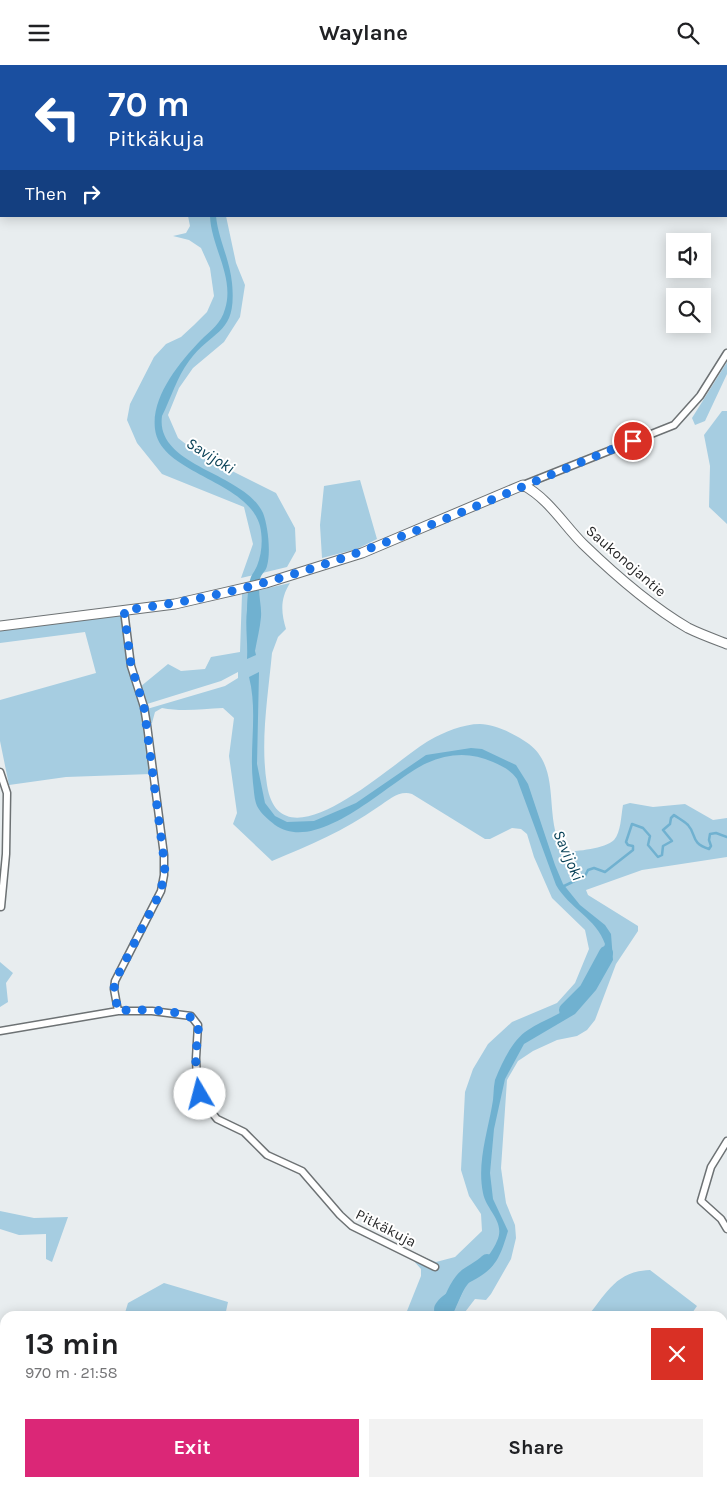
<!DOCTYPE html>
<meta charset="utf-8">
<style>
body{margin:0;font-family:Karla,sans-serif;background:#f2f2f2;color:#202124;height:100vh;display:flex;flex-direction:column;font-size:19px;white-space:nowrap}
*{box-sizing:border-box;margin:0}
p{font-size:16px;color:#757577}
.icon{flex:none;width:28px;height:28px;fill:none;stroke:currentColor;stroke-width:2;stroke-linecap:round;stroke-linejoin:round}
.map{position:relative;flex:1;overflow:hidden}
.side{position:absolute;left:0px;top:1246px;width:728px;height:176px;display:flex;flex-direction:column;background:#fff;border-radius:15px 15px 0 0;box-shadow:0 2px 12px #0003}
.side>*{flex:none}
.hud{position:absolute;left:0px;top:0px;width:728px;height:152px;box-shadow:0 2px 12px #0003;background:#1a4fa0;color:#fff;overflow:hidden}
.tools{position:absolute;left:666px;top:168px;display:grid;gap:10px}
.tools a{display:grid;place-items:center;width:45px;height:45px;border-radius:0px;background:#fff;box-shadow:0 2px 12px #0003;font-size:25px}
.pin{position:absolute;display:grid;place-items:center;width:42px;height:42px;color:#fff;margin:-21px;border:2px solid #fff;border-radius:50%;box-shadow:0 1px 5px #0007}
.me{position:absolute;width:55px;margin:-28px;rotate:352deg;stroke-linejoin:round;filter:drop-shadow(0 0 4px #0008)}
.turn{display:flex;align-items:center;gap:18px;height:105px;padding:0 25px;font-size:22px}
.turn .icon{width:65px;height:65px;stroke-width:2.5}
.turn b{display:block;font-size:35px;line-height:42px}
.then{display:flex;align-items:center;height:48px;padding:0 25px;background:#0003;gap:10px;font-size:19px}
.round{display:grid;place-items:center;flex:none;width:52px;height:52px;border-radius:0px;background:#f2f2f2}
.headline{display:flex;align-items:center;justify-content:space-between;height:85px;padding:0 25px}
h1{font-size:30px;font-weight:700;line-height:38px}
.action{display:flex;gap:10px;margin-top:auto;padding:10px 25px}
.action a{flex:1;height:58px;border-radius:0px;background:#db2777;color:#fff;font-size:20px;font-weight:700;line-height:58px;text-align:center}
.action a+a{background:#f2f2f2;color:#202124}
header{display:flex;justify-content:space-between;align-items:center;height:65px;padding:0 25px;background:#fff;font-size:22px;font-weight:700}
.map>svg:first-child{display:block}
</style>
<header><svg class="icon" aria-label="menu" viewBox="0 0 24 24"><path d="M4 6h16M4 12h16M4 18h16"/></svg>Waylane<svg class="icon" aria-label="search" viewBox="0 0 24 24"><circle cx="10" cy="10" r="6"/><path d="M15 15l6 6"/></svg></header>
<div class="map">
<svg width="727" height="1422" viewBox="0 0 727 1422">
<rect width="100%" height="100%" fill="#e8edef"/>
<path fill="#a6cde1" d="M 188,151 L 226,151 L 236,198 L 245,220 L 240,252 L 224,277 L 193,303 L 179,323 L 168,350 L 178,373 L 200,390 L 276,428 L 295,463 L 296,486 L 287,502 L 241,513 L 253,479 L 244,442 L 162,409 L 137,378 L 127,355 L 130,339 L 154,292 L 166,279 L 181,272 L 194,260 L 207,247 L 214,231 L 210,203 L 201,183 L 189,175 L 173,171 L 186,168 L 190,161 Z
M 727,297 L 727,309 L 705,356 L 695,360 L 692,353 Z
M 722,346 L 727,346 L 727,459 L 709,442 L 710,401 L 704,370 Z
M 360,415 L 377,474 L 357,484 L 322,493 L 320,460 L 324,421 Z
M 290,518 C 280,534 281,547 286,564 L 278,572 L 272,588 C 268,631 260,677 267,720 C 281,808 398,692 430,675 C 444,667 463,659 480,659 C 495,659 517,670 529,679 C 563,705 542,754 564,787 C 577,786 605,784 614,775 C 621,767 621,751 623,740 L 630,738 L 653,742 L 685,739 L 713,755 L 727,753 L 727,792 L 642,805 L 586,825 L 588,830 L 638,861 L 638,866 L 616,899 L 595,955 L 587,965 L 577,971 L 557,975 L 533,986 L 518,996 L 507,1015 L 501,1103 L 506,1138 L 515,1160 L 516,1173 L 511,1194 L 491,1229 L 486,1235 L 475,1234 L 462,1251 L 405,1251 L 421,1211 L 421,1204 L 412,1194 L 414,1188 L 436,1197 L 455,1192 L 482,1166 L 481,1149 L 469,1131 L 461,1105 L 465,1027 L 473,1004 L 488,979 L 512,957 L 557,938 L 575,918 L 589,884 L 585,865 L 552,833 L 534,792 L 527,769 L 521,764 L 512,763 L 490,774 L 485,774 L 412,729 C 399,725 389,735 378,742 C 344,766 310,780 272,796 L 233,759 L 237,748 L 229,691 L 234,653 L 223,643 C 202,644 182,647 162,643 L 155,647 L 152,658 L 149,659 L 147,644 L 225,621 L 238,613 L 238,607 L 221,616 L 147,639 L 140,622 L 168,599 L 181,606 L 205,604 L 211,592 L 240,587 L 242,529 Z
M 122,550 L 127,598 L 143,650 L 151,709 L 66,712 L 9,720 L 0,676 L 0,635 L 96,608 L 85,567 L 0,578 L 0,565 Z
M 0,897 L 13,908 L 6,918 L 8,937 L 0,942 Z
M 0,1146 L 34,1153 L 68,1152 L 52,1197 L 46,1194 L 46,1169 L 19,1170 L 0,1164 Z
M 650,1205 L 697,1241 L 690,1251 L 588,1251 C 607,1227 617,1206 650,1205 Z
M 164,1218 L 228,1237 L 225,1251 L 124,1251 L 128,1238 Z
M 727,1296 L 727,1422 L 608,1422 L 605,1418 L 722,1418 L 722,1301 Z
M 0,1366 L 5,1368 L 5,1418 L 63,1418 L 62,1422 L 0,1422 Z
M 457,1418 L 525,1418 L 524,1422 L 457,1422 Z"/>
<path fill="#70b1d0" d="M 210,151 L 216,151 C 218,173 230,195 232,218 C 237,270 214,263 189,296 C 177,312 171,333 162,351 C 155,402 244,407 263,448 C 268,461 271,487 267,501 C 266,506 261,509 260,514 C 257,527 262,540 261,552 C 260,563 257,575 255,586 L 256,590 L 247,594 C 248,578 245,561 247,545 C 247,536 248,524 250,515 C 251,510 255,506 257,501 C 262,488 263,474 260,461 C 248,415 160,409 155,364 C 151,332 179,298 200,276 C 211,265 221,259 225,244 C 235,212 211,182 210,151 Z
M 259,607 L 257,699 L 265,738 L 275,751 L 287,757 L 314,756 L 356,738 L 426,690 L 471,683 L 482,684 L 516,700 L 528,719 L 555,800 L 563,819 L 580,840 L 605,860 L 611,869 L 613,895 L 596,925 L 575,949 L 524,979 L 505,1014 L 494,1064 L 490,1108 L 493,1134 L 508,1166 C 499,1196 495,1205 466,1219 L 452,1251 L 435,1251 C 434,1245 433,1242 437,1237 C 442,1230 451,1226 458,1221 C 471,1212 491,1191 497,1176 C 506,1157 486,1145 483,1128 C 477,1099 487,1069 492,1041 C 494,1033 493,1024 495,1015 C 502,998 512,975 528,965 C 546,953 568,948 582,931 C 594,916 599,897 605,879 C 597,854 569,843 556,820 L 517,714 C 511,705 502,701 493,697 C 471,687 449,688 427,698 C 391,714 319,791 275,760 C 268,754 261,749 257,741 C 254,734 254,725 253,718 C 249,683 258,647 249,612 Z"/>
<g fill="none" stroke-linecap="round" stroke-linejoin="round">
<path stroke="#70b1d0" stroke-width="2.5" d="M 562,822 L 585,811 L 588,805 L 594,803 L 605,807 L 633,785 L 633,781 L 628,780 L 626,777 L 632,759 L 643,763 L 650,771 L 648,780 L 658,792 L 662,790 L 663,781 L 672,776 L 663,765 L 670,759 L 671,753 L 674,750 C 678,753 684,756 688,760 C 697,770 690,778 709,784 L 711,781 L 709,775 L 710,769 L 716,768 L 727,772"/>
<path stroke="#70b1d0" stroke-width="14" d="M 566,945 L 586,925 L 606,888
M 444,1251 C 450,1238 456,1218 467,1210 C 474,1205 481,1202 487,1196"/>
<defs>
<path id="street" d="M 703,0 L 703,1
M 726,39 L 727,41
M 523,420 L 674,360 L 700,331 L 727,288
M 0,707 L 7,728 L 6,789 L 1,842
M 118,946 L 152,946 L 191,951 L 198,960 L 196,993 L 197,1016 L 205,1039 L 217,1054 L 244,1067 L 267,1090 L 302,1106 L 340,1150 L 352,1161 L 435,1202
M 0,966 L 118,946 L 114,924 L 115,916 L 161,826 L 164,810 L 164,790 L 147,660 L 144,642 L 131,601 L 124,545
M 727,1076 L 711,1102 L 701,1136 L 721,1154 L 727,1164
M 69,1422 L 69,1418"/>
<path id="secondary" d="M 0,561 L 175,539 L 266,518 L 362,488 L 523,420 C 549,434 563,459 583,479 C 613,508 652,542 688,563 C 700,569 714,574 727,579
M 0,1322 L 5,1323
M 177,1418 L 180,1422"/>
</defs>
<use href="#street" stroke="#6d7274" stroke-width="9"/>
<use href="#secondary" stroke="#6d7274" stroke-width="11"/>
<use href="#street" stroke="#fff" stroke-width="6"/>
<use href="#secondary" stroke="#fff" stroke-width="9"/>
</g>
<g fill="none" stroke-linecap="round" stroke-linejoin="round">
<path stroke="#1a73e8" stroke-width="9" stroke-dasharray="0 16.2" d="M 200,1029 C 198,1017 195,1003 196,991 C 196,981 199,969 198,960 C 195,943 132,944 118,946 L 114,924 L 115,916 L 161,826 L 165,802 L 144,642 L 131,600 L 124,545 C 307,525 464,443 633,376"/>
</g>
<g text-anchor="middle" stroke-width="4" stroke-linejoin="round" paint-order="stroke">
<g font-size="15" fill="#272829" stroke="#fff">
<text transform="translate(626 496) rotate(41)" y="5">Saukonojantie</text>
<text transform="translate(386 1163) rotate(27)" y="5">Pitkäkuja</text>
</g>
<g font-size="16" font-style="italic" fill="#084157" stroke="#fff">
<text transform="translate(211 390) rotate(32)" y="6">Savijoki</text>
<text transform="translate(569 790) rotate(67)" y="6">Savijoki</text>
</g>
</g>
</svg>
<div class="tools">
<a><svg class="icon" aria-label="sound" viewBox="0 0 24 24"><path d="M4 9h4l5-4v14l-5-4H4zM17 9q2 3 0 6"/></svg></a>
<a><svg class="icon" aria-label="search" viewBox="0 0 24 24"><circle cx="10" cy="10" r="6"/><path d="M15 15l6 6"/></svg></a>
</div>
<div class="pin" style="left:633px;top:376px;background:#d93025"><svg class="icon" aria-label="arrive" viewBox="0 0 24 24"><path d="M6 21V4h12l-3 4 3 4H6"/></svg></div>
<svg class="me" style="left:200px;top:1029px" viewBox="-20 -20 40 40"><circle r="19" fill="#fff"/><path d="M0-13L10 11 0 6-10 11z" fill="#1a73e8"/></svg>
<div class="hud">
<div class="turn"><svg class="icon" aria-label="left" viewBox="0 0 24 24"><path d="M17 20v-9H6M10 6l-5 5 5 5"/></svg><div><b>70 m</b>Pitkäkuja</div></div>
<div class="then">Then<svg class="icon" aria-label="right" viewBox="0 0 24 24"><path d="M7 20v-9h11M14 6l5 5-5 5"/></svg></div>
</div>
<section class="side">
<div class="headline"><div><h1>13 min</h1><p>970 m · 21:58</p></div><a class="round" style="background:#d93025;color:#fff"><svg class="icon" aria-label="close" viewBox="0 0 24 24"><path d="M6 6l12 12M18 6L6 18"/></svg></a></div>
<div class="action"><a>Exit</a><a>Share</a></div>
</section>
</div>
